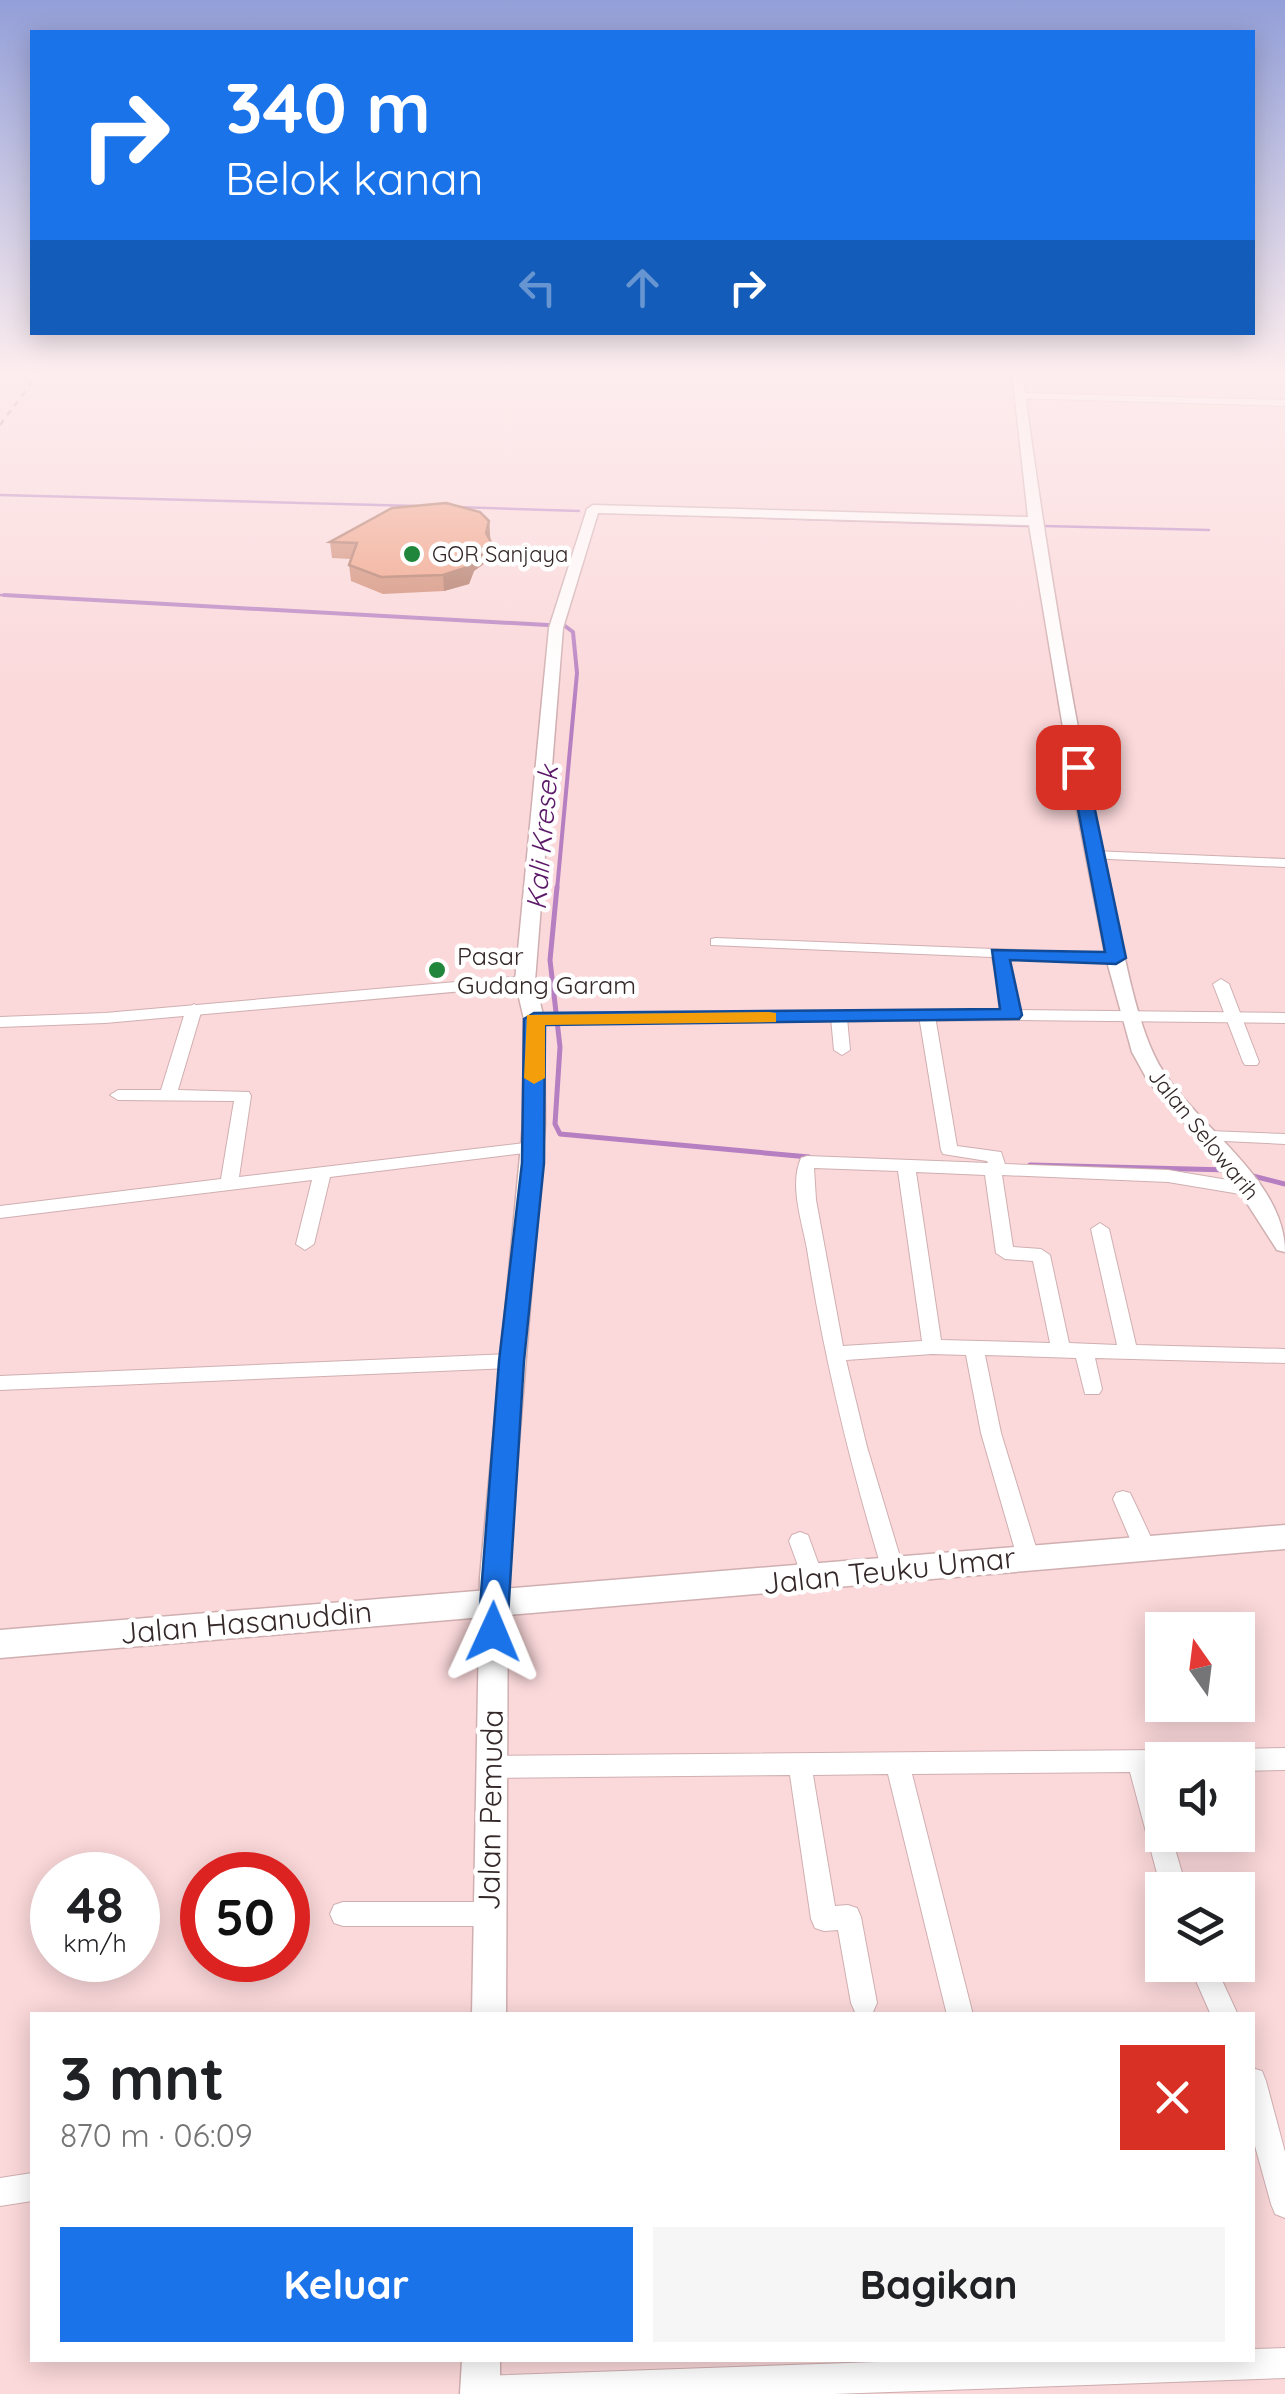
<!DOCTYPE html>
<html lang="id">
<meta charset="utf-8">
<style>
body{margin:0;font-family:Quicksand,sans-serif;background:#f6f6f6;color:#202124;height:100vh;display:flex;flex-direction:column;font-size:38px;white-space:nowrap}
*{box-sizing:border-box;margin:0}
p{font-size:32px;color:#757577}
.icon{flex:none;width:55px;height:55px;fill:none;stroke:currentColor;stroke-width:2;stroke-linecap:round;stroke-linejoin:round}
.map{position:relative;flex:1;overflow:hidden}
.drawer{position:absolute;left:30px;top:2012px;width:1225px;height:350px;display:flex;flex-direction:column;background:#fff;border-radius:0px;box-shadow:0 5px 25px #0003}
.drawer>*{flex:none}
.guide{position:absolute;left:30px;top:30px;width:1225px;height:305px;border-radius:0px;box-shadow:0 5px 25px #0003;background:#1a73e8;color:#fff;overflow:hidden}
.needle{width:65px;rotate:346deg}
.controls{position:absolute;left:1145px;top:1612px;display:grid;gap:20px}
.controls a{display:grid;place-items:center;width:110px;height:110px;border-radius:0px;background:#fff;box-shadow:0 5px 25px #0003;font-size:50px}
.speed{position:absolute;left:30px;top:1852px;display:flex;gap:20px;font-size:50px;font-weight:700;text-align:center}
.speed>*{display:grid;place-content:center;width:130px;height:130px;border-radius:50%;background:#fff;box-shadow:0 5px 25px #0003;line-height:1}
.speed small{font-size:25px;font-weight:400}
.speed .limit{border:15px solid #d22;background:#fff;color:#111}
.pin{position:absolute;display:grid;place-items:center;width:85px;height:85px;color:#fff;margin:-42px;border-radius:20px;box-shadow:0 5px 15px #0006}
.me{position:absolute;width:110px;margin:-55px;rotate:1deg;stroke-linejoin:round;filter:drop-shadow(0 0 8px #0008)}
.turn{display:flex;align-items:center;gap:35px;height:210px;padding:0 30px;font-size:45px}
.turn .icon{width:130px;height:130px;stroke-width:2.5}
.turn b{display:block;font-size:70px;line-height:85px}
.lanes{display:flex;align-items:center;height:95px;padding:0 30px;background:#0003;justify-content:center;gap:50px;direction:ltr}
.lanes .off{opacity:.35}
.round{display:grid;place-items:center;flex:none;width:105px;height:105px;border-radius:0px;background:#f6f6f6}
.headline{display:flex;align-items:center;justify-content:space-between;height:170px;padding:0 30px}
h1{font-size:60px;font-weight:700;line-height:75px}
.button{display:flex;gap:20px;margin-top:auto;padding:20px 30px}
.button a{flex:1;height:115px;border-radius:0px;background:#1a73e8;color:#fff;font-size:40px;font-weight:700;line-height:115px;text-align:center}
.button a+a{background:#f6f6f6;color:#202124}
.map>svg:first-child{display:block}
</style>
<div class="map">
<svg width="1285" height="2394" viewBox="0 0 1285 2394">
<rect width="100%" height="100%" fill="#fbd8da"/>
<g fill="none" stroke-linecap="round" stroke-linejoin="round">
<path stroke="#b57fc1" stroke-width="2.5" d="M 0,495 L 416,506
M 457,507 L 579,511
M 611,513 L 1028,526
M 1044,526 L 1209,530
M 0,595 L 50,598"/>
<path stroke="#b57fc1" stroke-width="4" d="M 4,595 L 565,626 L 573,632 L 577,673 L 557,890"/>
<path stroke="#b57fc1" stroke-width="5" d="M 557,887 L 550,960 L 560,1047 L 555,1124 L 560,1134 L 809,1157
M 1030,1165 L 1229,1170
M 1249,1175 L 1285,1184"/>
<defs>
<path id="minor" d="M 1093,851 L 1285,859 L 1285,867 L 1088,858 L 1088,852 Z
M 716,938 L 1116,954 L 1123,958 L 1116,962 L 1007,958 L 1020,1015 L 1012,1020 L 1004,1015 L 992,957 L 711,945 L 711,939 Z
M 1221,979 L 1229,984 L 1259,1062 L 1257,1065 L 1245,1065 L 1243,1062 L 1213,984 Z
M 194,1004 L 202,1009 L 178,1090 L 249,1092 L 251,1096 L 239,1177 L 533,1142 L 541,1147 L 533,1152 L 330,1177 L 314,1244 L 305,1250 L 296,1244 L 312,1180 L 0,1218 L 0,1206 L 221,1179 L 234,1101 L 118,1100 L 110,1095 L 118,1090 L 161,1090 L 186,1009 Z
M 927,1011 L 935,1016 L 957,1146 L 1001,1152 L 1005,1164 L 1168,1170 L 1252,1184 L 1261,1190 L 1252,1196 L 1168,1182 L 1002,1175 L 1013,1247 L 1041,1249 L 1050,1255 L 1069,1343 L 1117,1345 L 1091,1229 L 1100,1223 L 1109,1229 L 1136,1345 L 1285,1349 L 1285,1363 L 1095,1358 L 1102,1389 L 1099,1394 L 1085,1394 L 1076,1358 L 985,1355 L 1001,1433 L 1039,1557 L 1036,1563 L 1028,1566 L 1020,1563 L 1017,1557 L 981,1433 L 966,1355 L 932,1354 L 846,1360 L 867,1447 L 904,1570 L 901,1576 L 893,1579 L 885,1576 L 882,1570 C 850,1464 824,1358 807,1249 C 802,1221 789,1185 801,1158 L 807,1156 L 988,1163 L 987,1161 L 943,1154 L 941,1150 L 919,1016 ZM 814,1168 L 898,1171 L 922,1341 L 843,1346 L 816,1200 ZM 916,1172 L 985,1175 L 996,1253 L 1005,1259 L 1033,1261 L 1050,1343 L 941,1340 Z
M 839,1013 L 847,1018 L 850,1050 L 842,1055 L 834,1050 L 831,1018 Z
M 1209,1131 L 1285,1134 L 1285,1144 L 1203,1140 L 1201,1136 L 1203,1132 Z
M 511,1354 L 518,1356 L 521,1361 L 518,1366 L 511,1368 L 0,1390 L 0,1376 Z
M 1123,1491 L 1130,1493 L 1133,1499 L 1156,1548 L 1153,1554 L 1145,1557 L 1137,1554 L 1134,1548 L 1113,1499 L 1116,1493 Z
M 800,1532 L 808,1535 L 824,1579 L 821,1585 L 813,1588 L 805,1585 L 789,1541 L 792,1535 Z
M 1285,1748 L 1285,1770 L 1238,1771 L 1238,1760 L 1220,1760 L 1224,1752 L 1232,1749 Z
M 1162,1750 L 1170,1753 L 1173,1760 L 1162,1760 L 1162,1772 L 1154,1772 L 1162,1804 L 1162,1835 L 1171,1835 L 1187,1890 L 1162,1890 L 1162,1892 L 1130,1772 L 912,1774 L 973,2015 L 947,2015 L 888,1774 L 813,1775 L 835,1906 L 848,1905 L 857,1908 L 861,1917 L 877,2003 L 873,2012 L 867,2015 L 855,2012 L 851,2003 L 838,1930 L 824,1931 L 815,1928 L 811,1919 L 790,1775 L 492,1778 L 484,1775 L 480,1767 L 484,1759 L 492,1756 Z
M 343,1902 L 490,1902 L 499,1905 L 503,1914 L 499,1923 L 490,1926 L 343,1926 L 334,1923 L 330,1914 L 334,1905 Z
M 1189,1965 L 1215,1965 L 1238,2015 L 1211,2015 Z
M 1252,2068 L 1262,2071 L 1266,2081 L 1285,2152 L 1285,2218 L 1275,2214 L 1271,2204 L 1252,2135 Z
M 32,2173 L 32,2201 L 0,2206 L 0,2178 Z
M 1285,2348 L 1285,2378 L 833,2394 L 466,2394 L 465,2391 L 469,2380 L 480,2376 L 933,2360 L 1252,2360 L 1252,2349 Z"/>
<path id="tertiary" d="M 1021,393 L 1285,400 L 1285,406 L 1017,398 Z
M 525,976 L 531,977 L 534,981 L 531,985 L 105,1023 L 0,1027 L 0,1017 L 105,1013 Z
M 1012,1010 L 1285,1013 L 1285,1023 L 1012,1020 L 534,1024 L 525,1019 L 534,1014 Z"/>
<path id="secondary" d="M 1012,371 L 1022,371 C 1044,539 1071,706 1107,871 C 1119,925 1131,1006 1154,1055 C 1184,1120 1285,1174 1285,1252 L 1277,1250 L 1225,1169 L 1148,1081 L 1132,1052 L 1106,958 L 1076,805 L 1029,525 L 598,513 L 563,628 L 535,981 L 544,1019 L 545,1124 L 508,1577 L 506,2015 L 472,2015 L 480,1577 L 523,1124 L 524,1019 L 515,981 L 549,628 L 587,509 L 593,505 L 1028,517 Z
M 462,2360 L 500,2360 L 500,2394 L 460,2394 Z"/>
<path id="primary" d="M 1285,1525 L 1285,1549 L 0,1658 L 0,1630 Z"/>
</defs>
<use href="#minor" stroke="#d0afb1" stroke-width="2"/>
<use href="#tertiary" stroke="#d0afb1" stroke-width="2"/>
<use href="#secondary" stroke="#d0afb1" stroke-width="3"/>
<use href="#primary" stroke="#d0afb1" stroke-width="3"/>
<use href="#minor" fill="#fff" fill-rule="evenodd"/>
<use href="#tertiary" fill="#fff" fill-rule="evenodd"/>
<use href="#secondary" fill="#fff" fill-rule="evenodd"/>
<use href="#primary" fill="#fff" fill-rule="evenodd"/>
<path stroke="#9c8485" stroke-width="2.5" stroke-dasharray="6 6" stroke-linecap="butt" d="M 0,425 L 40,371"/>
</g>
<path fill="#cd846a" d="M 489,521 L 492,558 L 474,571 L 469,584 L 444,591 L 383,594 L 351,581 L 349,565 L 351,559 L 332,558 L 330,542 Z"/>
<path fill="#a76c56" d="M 489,521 L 490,537 L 489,544 L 491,542 L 492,558 L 474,571 L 469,584 L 444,591 L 443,575 L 473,554 L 486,533 Z"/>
<path fill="#ee9a7b" stroke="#a76c56" stroke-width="2.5" d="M 446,503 L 480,512 L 489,521 L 486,533 L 491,542 L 473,554 L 468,567 L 443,575 L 381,577 L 349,565 L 357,543 L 330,542 L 392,508 Z"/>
<linearGradient id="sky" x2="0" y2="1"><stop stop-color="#939fd8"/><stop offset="0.53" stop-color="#fdedee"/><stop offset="1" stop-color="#fdedee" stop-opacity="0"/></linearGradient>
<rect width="1285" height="706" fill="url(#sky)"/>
<path fill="#1a73e8" stroke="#114b97" stroke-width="2.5" d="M 1078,762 L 1086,767 L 1126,958 L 1116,964 L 1010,960 L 1022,1015 L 1019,1019 L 545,1025 L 544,1163 L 524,1361 L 507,1632 L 503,1641 L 493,1645 L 482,1641 L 478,1632 L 499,1361 L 522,1163 L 524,1019 L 534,1013 L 1000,1009 L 992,950 L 1105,952 L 1070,767 Z"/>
<path fill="#f59e0b" d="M 769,1012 L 776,1013 L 776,1022 L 545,1025 L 545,1078 L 534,1084 L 524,1078 L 527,1015 Z"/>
<g fill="#1f863b" stroke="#fff" stroke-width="4">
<circle cx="412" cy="554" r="10"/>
<circle cx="437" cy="970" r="10"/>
</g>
<g text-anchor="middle" stroke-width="9" stroke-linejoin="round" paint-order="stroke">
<g font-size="22" fill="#342829" stroke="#fff" text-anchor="start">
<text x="432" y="562">GOR Sanjaya</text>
</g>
<g font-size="22" fill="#342829" stroke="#fff">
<text transform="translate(1204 1134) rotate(51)" y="8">Jalan Selowarih</text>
</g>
<g font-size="25" fill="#342829" stroke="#fff" text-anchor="start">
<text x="457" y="965">Pasar<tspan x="457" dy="29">Gudang Garam</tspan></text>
</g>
<g font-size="28" font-style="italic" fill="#5b1868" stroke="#fff">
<text transform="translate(542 838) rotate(-85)" y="10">Kali Kresek</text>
</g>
<g font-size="30" fill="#342829" stroke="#fff">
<text transform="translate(889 1571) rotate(-6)" y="10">Jalan Teuku Umar</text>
<text transform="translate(246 1623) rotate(-5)" y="10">Jalan Hasanuddin</text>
<text transform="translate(491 1810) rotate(-89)" y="10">Jalan Pemuda</text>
</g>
</g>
</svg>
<div class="controls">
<a><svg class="needle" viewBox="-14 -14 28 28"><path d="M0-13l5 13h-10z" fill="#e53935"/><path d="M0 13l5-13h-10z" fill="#757577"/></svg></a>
<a><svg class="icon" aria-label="sound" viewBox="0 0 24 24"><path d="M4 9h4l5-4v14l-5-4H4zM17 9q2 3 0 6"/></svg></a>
<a><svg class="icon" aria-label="layers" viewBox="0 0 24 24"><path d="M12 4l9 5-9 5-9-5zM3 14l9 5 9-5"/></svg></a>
</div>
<div class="speed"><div>48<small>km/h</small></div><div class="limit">50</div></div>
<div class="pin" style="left:1078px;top:767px;background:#d93025"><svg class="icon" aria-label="arrive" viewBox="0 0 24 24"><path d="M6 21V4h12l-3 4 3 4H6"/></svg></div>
<svg class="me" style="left:493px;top:1632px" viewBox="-20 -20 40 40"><path d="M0-17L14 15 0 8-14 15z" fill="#1a73e8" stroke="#fff" stroke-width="4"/></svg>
<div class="guide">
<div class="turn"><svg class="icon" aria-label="right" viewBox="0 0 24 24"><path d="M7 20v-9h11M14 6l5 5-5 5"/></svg><div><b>340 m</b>Belok kanan</div></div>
<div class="lanes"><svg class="icon off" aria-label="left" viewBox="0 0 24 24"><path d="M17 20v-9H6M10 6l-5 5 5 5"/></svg><svg class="icon off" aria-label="ahead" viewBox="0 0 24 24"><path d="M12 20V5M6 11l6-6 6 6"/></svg><svg class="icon" aria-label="right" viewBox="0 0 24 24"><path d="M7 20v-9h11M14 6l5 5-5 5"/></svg></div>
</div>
<section class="drawer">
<div class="headline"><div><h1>3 mnt</h1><p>870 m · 06:09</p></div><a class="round" style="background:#d93025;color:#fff"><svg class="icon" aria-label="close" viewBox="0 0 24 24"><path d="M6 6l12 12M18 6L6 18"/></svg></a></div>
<div class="button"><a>Keluar</a><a>Bagikan</a></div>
</section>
</div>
